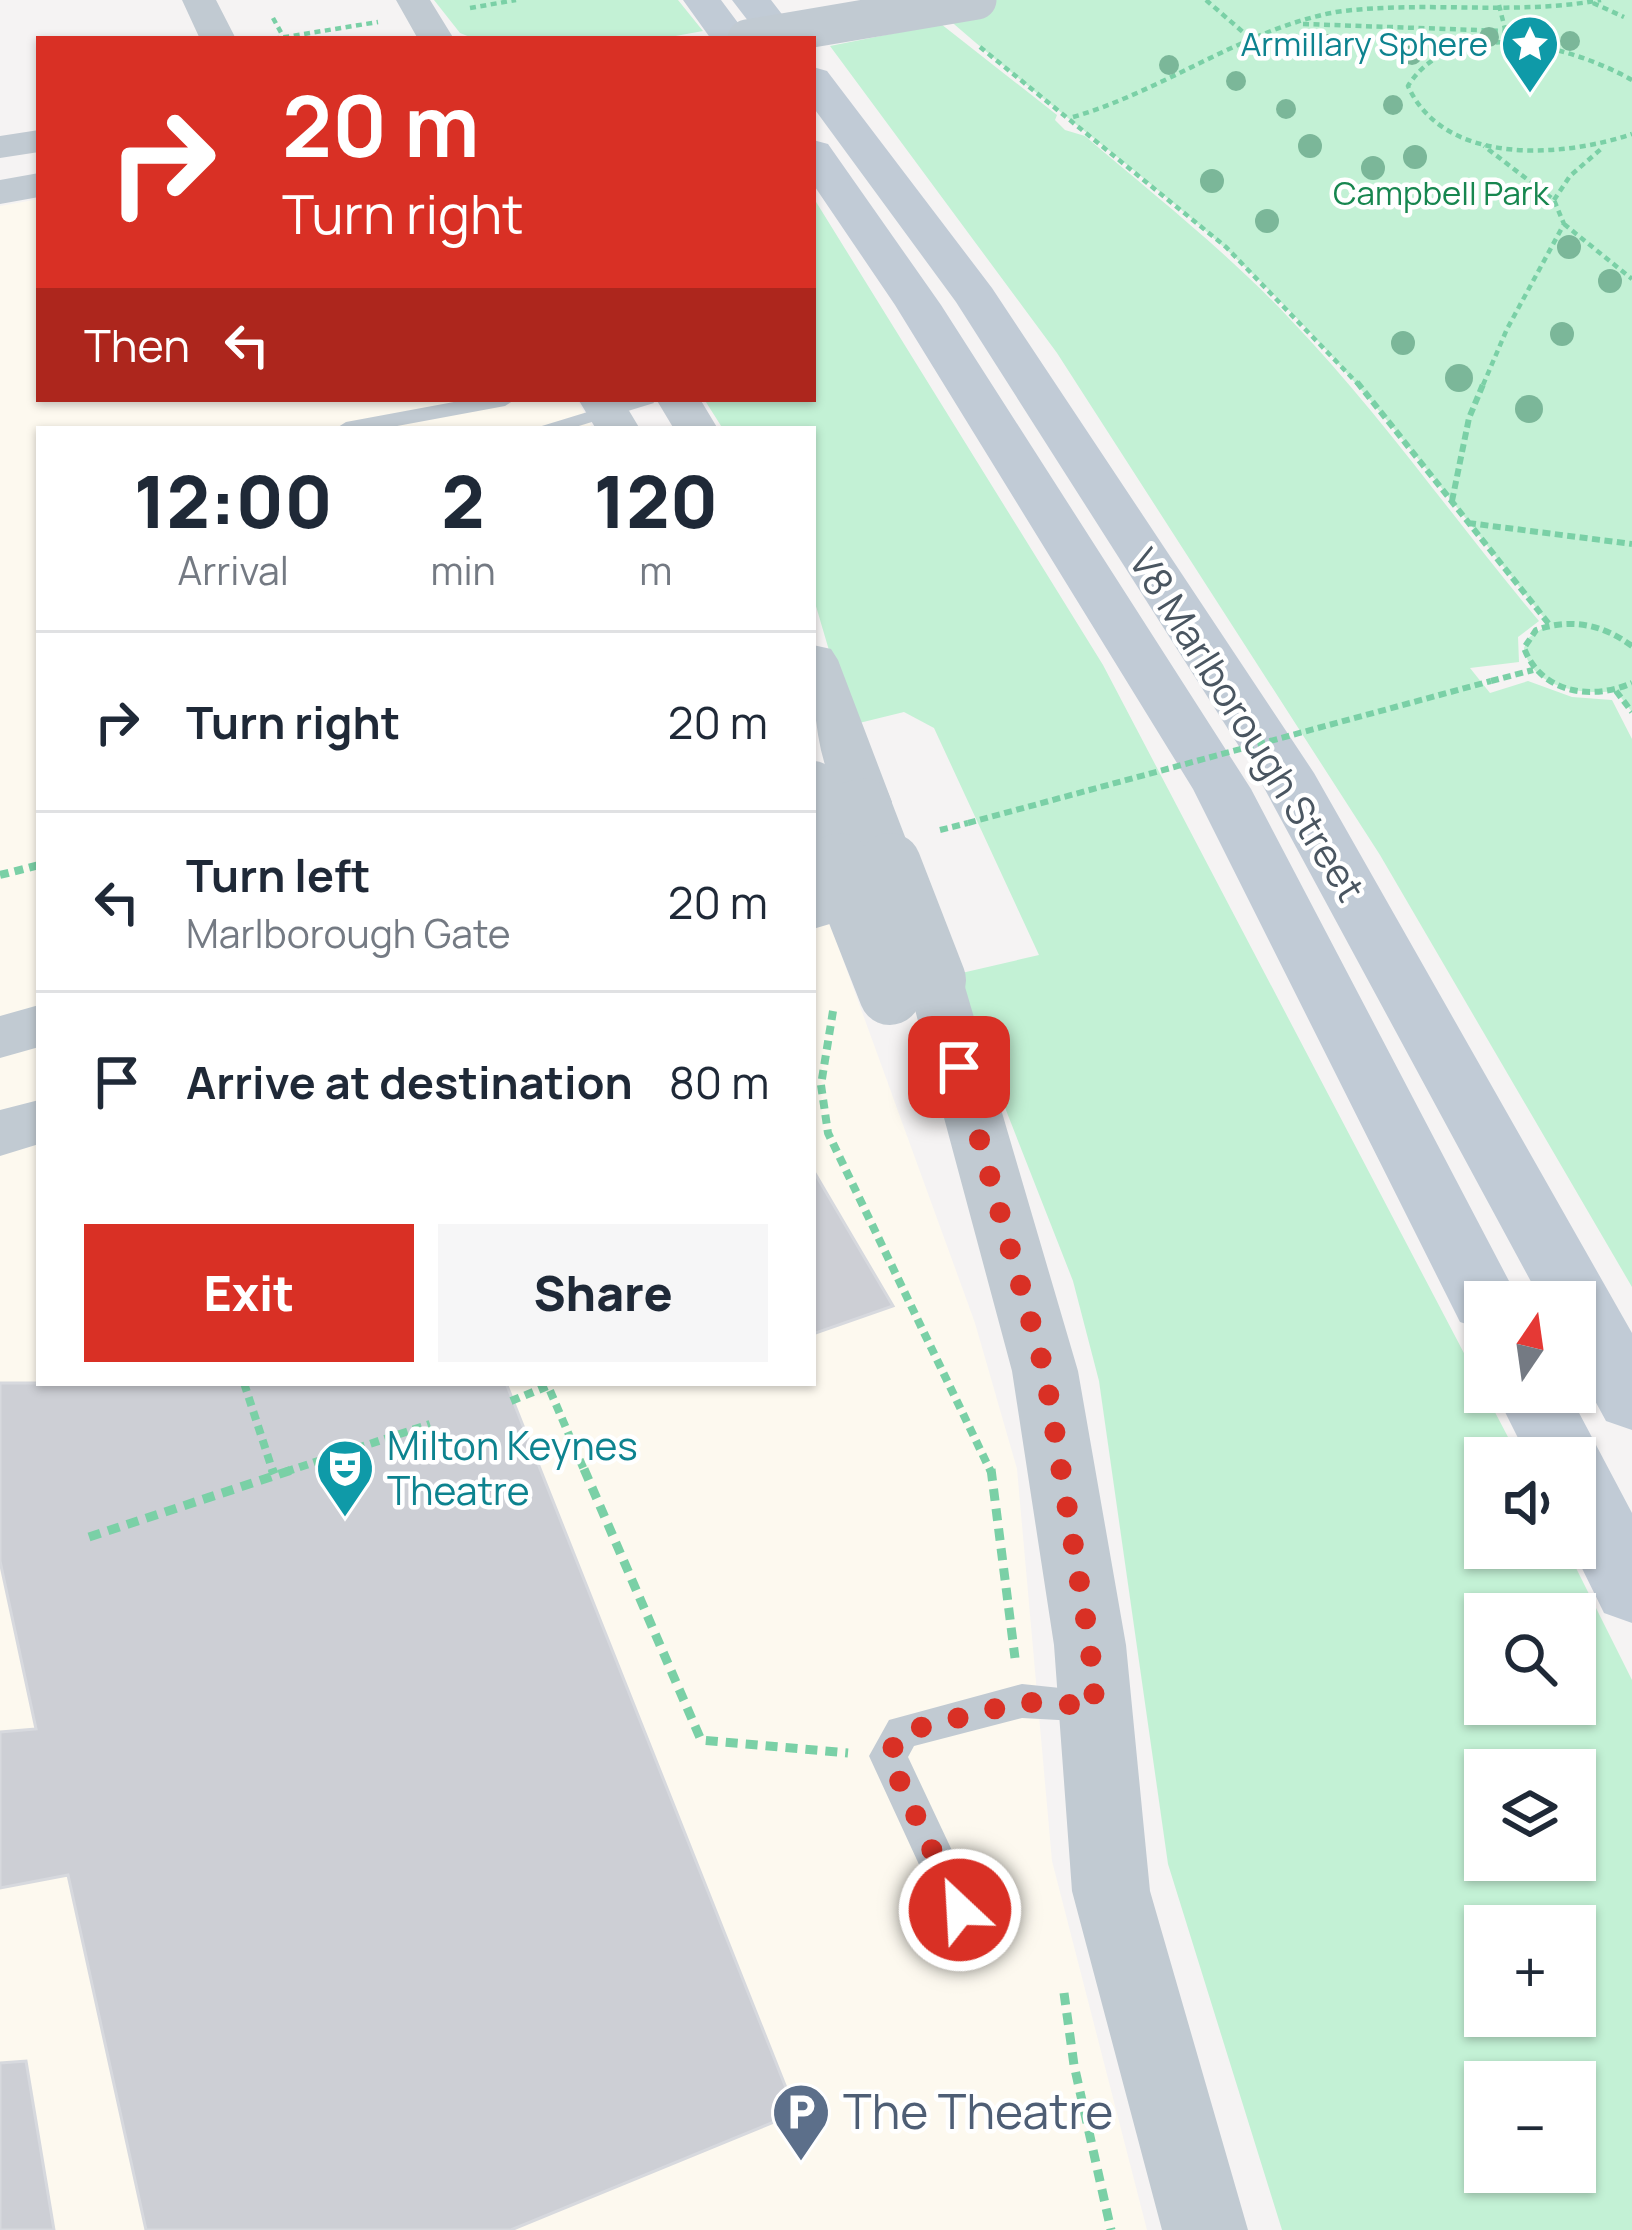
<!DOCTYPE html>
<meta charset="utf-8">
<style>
body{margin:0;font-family:Manrope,sans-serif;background:#f6f6f7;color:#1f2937;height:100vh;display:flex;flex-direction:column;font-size:45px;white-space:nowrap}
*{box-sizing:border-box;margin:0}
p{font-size:39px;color:#747a83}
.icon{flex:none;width:66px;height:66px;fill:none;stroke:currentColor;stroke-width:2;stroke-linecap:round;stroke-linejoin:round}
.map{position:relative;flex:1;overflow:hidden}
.sheet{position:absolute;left:36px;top:426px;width:780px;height:960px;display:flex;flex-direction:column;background:#fff;border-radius:0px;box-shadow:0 3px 9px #0004}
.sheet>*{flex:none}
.banner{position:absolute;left:36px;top:36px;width:780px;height:366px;border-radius:0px;box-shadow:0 3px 9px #0004;background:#d93025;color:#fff;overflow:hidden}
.needle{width:78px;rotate:13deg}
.tools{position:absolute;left:1464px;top:1281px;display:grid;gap:24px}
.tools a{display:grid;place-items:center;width:132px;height:132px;border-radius:0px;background:#fff;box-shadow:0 3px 9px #0004;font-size:60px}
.pin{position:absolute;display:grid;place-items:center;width:102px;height:102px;color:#fff;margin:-51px;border-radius:24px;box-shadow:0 6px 18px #0006}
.me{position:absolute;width:132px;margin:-66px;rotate:335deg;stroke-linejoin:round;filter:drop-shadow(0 0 9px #0008)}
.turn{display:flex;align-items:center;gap:42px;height:252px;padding:0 48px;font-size:54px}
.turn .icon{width:156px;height:156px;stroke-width:2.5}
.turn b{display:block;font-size:84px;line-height:102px}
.then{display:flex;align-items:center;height:114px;padding:0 48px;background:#0003;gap:24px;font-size:45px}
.eta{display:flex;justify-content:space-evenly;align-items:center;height:204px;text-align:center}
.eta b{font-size:72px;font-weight:800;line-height:84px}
.primary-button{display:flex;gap:24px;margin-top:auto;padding:24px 48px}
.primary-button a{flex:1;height:138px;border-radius:0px;background:#d93025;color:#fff;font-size:48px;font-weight:800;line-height:138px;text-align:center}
.primary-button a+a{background:#f6f6f7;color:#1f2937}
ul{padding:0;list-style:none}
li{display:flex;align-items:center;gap:36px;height:180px;padding:0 48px;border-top:3px solid #e0e1e3}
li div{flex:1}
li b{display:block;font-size:45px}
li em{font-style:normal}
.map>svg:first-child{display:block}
</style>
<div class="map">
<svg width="1632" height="2230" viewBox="0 0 1632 2230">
<rect width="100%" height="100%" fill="#f5f3f3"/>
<path fill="#fdf9ef" d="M 39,199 L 39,399 L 577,399 L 593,429 L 39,429 L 39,1383 L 813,1383 L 813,877 L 975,1323 L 1017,1469 L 1052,1861 L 1147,2230 L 0,2230 L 0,206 Z"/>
<path fill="#c3f1d5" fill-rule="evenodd" d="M 434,0 L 678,0 L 703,31 L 659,39 L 475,39 L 460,33 Z
M 977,0 L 1632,0 L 1632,712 L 1616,691 C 1583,695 1531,689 1524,648 L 1528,638 L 1549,624 C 1450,501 1358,372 1242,264 C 1145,172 1034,97 935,7 Z
M 941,24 L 1057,115 L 1055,120 L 1065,130 L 1085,136 C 1154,195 1227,252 1289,318 C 1380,413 1455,521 1539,621 L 1518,637 L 1519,662 L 1470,668 L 1490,693 L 1528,681 L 1572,697 L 1612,700 L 1632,739 L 1632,1287 L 1380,855 L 1057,353 L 830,46 Z
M 813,197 L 1103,665 L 1519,1458 L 1485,1458 L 1485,1548 L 1566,1548 L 1632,1680 L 1632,2230 L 1282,2230 L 1168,1864 L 1099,1381 L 1073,1281 L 953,975 L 1039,955 L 934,728 L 904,712 L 851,725 L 813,596 L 813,429 L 723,429 L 704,399 L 813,399 ZM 1485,1614 L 1575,1614 L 1575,1704 L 1485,1704 ZM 1485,1770 L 1575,1770 L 1575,1860 L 1485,1860 ZM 1485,1926 L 1575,1926 L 1575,2016 L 1485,2016 ZM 1485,2082 L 1575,2082 L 1575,2172 L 1485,2172 Z"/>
<path fill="#cdcfd5" stroke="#d7d9de" stroke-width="3" d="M 813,1170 L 893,1306 L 813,1334 Z
M 0,1383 L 506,1383 L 796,2113 L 511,2230 L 146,2230 L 68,1875 L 0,1888 L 0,1732 L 36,1729 L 0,1561 Z
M 26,2061 L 54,2230 L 0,2230 L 0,2063 Z"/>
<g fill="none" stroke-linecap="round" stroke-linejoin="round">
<path stroke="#7ad0a6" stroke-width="4.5" stroke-dasharray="6 4.5" stroke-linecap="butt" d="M 1206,0 L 1251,39
M 1593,3 L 1624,17
M 1499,5 L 1506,33
M 470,8 L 516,0
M 273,18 L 284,38
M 1303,24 L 1505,31
M 273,39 L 378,22
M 980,47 L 1226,247 L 1359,385
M 1632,80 C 1570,45 1453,14 1408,86 C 1444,166 1561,158 1632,134
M 1073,117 C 1163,91 1244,29 1336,12 C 1423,0 1513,16 1601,0
M 1554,200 L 1570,176 L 1601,149
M 1564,224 L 1632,279
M 1483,385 L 1507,329 L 1564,224 L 1554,200 L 1484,146"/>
<path stroke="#7ad0a6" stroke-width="6" stroke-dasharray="8 4.5" stroke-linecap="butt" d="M 1357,382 L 1549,624
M 1452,501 L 1469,418 L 1484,382
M 1468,523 L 1632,544
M 1632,646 C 1602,624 1571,618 1536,630 L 1524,648 C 1541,693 1591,701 1632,683
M 1491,681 L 1533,670
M 1616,691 L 1632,712
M 940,830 L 968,823
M 31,867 L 39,865"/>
<path stroke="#7ad0a6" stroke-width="8" stroke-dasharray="9 6" stroke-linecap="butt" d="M 0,875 L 39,865
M 833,1011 L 821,1085 L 828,1133 L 991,1472
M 244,1383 L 273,1472
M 511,1401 L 548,1386 L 585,1472
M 285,1472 L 430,1424"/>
<path stroke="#7ad0a6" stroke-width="9" stroke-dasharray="12 8" stroke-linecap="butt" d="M 272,1469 L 274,1474
M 584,1469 L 701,1740 L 848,1753
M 991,1469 L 1015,1658
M 89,1537 L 295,1469
M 1064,1993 L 1074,2065 L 1111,2230"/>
<path fill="#c1cad2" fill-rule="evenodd" d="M 470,399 L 516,399 L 505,406 L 381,429 L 335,429 L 346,422 Z
M 630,399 L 652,399 L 654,403 L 569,429 L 532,429 Z
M 1022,1684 L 1108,1693 L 1113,1705 L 1108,1717 L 1095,1722 L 1022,1718 L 914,1746 L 908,1757 L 980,1910 L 974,1923 L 960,1929 L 946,1923 L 869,1756 L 889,1720 Z"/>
<path fill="#c1cad2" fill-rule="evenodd" d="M 182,0 L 216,0 L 236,39 L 200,39 Z
M 396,0 L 430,0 L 454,39 L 418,39 Z
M 39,130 L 39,152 L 0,158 L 0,136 Z
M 39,173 L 39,197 L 0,204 L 0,180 Z
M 578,399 L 622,399 L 640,429 L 596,429 Z
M 656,399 L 700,399 L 718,429 L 674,429 Z
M 813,645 L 831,649 L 838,660 L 892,802 L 885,814 L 866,819 L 847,814 C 814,761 813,705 813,645 Z
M 851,880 L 870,886 L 879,899 L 870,912 L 813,929 L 813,891 Z
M 935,960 L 955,966 L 963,980 L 1078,1371 L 1126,1645 L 1150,1891 L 1248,2230 L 1162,2230 L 1072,1891 L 1054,1645 L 1012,1371 L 907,980 L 915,966 Z
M 39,1005 L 39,1047 L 0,1058 L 0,1016 Z
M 39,1100 L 39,1144 L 0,1156 L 0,1110 Z"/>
<path fill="#c1cbd6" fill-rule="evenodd" d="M 683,0 L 721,0 L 750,39 L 711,39 Z
M 732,0 L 771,0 L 801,39 L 762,39 Z
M 813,67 L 827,71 L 992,288 L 1314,773 L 1632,1333 L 1632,1430 L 1606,1421 L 1575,1364 L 1575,1302 L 1542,1302 L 1256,773 L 956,302 L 813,107 Z
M 813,140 L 828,144 L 941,305 L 1251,789 L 1520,1302 L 1485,1302 L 1485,1330 L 1460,1322 L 1193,789 L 895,305 L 813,184 Z
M 1495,1392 L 1568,1392 L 1632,1513 L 1632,1623 L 1604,1613 L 1572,1548 L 1575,1458 L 1528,1458 Z"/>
<path stroke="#7ad0a6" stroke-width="6" stroke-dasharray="8 4.5" stroke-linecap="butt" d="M 968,823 L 1491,681"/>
<path stroke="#c1cad2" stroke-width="39" d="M 747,39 L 977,0"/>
<path stroke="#c1cad2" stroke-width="48" d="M 813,785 L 840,867
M 823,813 L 866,802 L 891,867"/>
<path stroke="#c1cad2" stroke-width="62" d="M 839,864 L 890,994
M 890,864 L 935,980"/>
</g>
<g fill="#7bb799">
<circle cx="1489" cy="37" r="10"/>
<circle cx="1570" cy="41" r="10"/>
<circle cx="1328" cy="44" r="10"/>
<circle cx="1412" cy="55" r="10"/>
<circle cx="1169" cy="65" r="10"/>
<circle cx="1236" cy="81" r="10"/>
<circle cx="1393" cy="105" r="10"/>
<circle cx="1286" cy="109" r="10"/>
<circle cx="1310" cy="146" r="12"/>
<circle cx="1415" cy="157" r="12"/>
<circle cx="1373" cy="168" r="12"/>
<circle cx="1212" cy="181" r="12"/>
<circle cx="1267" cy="221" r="12"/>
<circle cx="1569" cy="247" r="12"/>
<circle cx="1610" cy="281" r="12"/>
<circle cx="1562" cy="334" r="12"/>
<circle cx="1403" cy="343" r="12"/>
<circle cx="1459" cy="378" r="14"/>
<circle cx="1529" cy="409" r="14"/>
</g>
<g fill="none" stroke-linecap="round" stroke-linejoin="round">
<path stroke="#d93025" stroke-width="21" stroke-dasharray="0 37.8" d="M 959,1067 L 1045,1372 L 1090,1646 L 1095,1706 L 1022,1702 L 902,1732 L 888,1756 L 960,1910"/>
</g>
<defs>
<symbol id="sight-pin" viewBox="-11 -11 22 30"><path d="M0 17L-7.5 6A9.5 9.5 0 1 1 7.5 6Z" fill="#0f9aa8" stroke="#fff"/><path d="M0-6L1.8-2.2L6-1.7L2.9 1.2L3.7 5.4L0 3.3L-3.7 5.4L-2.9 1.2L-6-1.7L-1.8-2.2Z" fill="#fff"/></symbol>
<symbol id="theatre-pin" viewBox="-11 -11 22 30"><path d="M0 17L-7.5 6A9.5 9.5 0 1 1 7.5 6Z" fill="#0f9aa8" stroke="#fff"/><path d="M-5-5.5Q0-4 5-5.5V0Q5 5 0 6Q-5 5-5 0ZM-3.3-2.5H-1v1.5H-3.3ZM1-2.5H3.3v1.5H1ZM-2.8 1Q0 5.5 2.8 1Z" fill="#fff"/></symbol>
<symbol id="parking-pin" viewBox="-11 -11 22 30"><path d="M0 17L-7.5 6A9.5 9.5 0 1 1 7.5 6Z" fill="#5c6f8a" stroke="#fff"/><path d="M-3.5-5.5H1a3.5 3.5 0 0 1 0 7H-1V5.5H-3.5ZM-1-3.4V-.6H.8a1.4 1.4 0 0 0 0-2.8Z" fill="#fff"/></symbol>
</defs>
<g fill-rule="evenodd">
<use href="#sight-pin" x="1497" y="11" width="66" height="90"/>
<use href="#theatre-pin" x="312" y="1435" width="66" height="90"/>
<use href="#parking-pin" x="768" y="2079" width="66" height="90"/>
</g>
<g text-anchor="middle" stroke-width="9" stroke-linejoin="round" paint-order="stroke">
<g font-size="33" fill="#0d838f" stroke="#fff" text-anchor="end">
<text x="1488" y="56">Armillary Sphere</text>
</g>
<g font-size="33" fill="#17864f" stroke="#fff">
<text x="1441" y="205">Campbell Park</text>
</g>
<g font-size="39" fill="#4a5661" stroke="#fff">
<text transform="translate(1247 725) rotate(58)" y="14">V8 Marlborough Street</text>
</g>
<g font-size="39" fill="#0d838f" stroke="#fff" text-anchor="start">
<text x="387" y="1460">Milton Keynes<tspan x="387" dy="45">Theatre</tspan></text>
</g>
<g font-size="48" fill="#4e5e75" stroke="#fff" text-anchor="start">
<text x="843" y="2129">The Theatre</text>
</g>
</g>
</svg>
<div class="tools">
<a><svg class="needle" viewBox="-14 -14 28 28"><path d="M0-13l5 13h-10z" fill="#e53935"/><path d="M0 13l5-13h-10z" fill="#747a83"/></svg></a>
<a><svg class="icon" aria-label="sound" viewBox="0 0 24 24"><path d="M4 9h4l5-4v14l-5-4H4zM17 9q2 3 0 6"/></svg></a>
<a><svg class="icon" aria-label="search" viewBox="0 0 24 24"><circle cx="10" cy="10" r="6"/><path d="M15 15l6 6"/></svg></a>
<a><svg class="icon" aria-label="layers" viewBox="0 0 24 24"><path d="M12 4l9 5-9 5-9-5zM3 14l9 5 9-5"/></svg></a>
<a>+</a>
<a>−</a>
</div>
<div class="pin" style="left:959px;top:1067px;background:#d93025"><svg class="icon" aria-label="arrive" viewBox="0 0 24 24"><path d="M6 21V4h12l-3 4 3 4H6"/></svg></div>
<svg class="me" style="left:960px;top:1910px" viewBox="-20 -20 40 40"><circle r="17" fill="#d93025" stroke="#fff" stroke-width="3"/><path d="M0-11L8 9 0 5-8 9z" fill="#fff"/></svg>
<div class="banner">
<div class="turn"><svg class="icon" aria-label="right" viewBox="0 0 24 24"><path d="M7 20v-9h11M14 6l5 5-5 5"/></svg><div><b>20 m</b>Turn right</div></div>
<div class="then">Then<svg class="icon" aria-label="left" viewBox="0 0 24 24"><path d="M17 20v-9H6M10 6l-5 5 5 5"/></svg></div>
</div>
<section class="sheet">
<div class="eta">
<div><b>12:00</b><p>Arrival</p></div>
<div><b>2</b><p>min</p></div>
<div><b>120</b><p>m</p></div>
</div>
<ul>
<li><svg class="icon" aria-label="right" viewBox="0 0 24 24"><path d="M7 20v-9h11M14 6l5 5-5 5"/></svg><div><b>Turn right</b></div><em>20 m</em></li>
<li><svg class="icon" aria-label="left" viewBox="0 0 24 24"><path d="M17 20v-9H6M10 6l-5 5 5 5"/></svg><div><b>Turn left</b><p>Marlborough Gate</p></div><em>20 m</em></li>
<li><svg class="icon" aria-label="arrive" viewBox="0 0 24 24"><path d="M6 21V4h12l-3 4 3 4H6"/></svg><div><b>Arrive at destination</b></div><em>80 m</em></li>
</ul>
<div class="primary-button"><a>Exit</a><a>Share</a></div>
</section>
</div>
